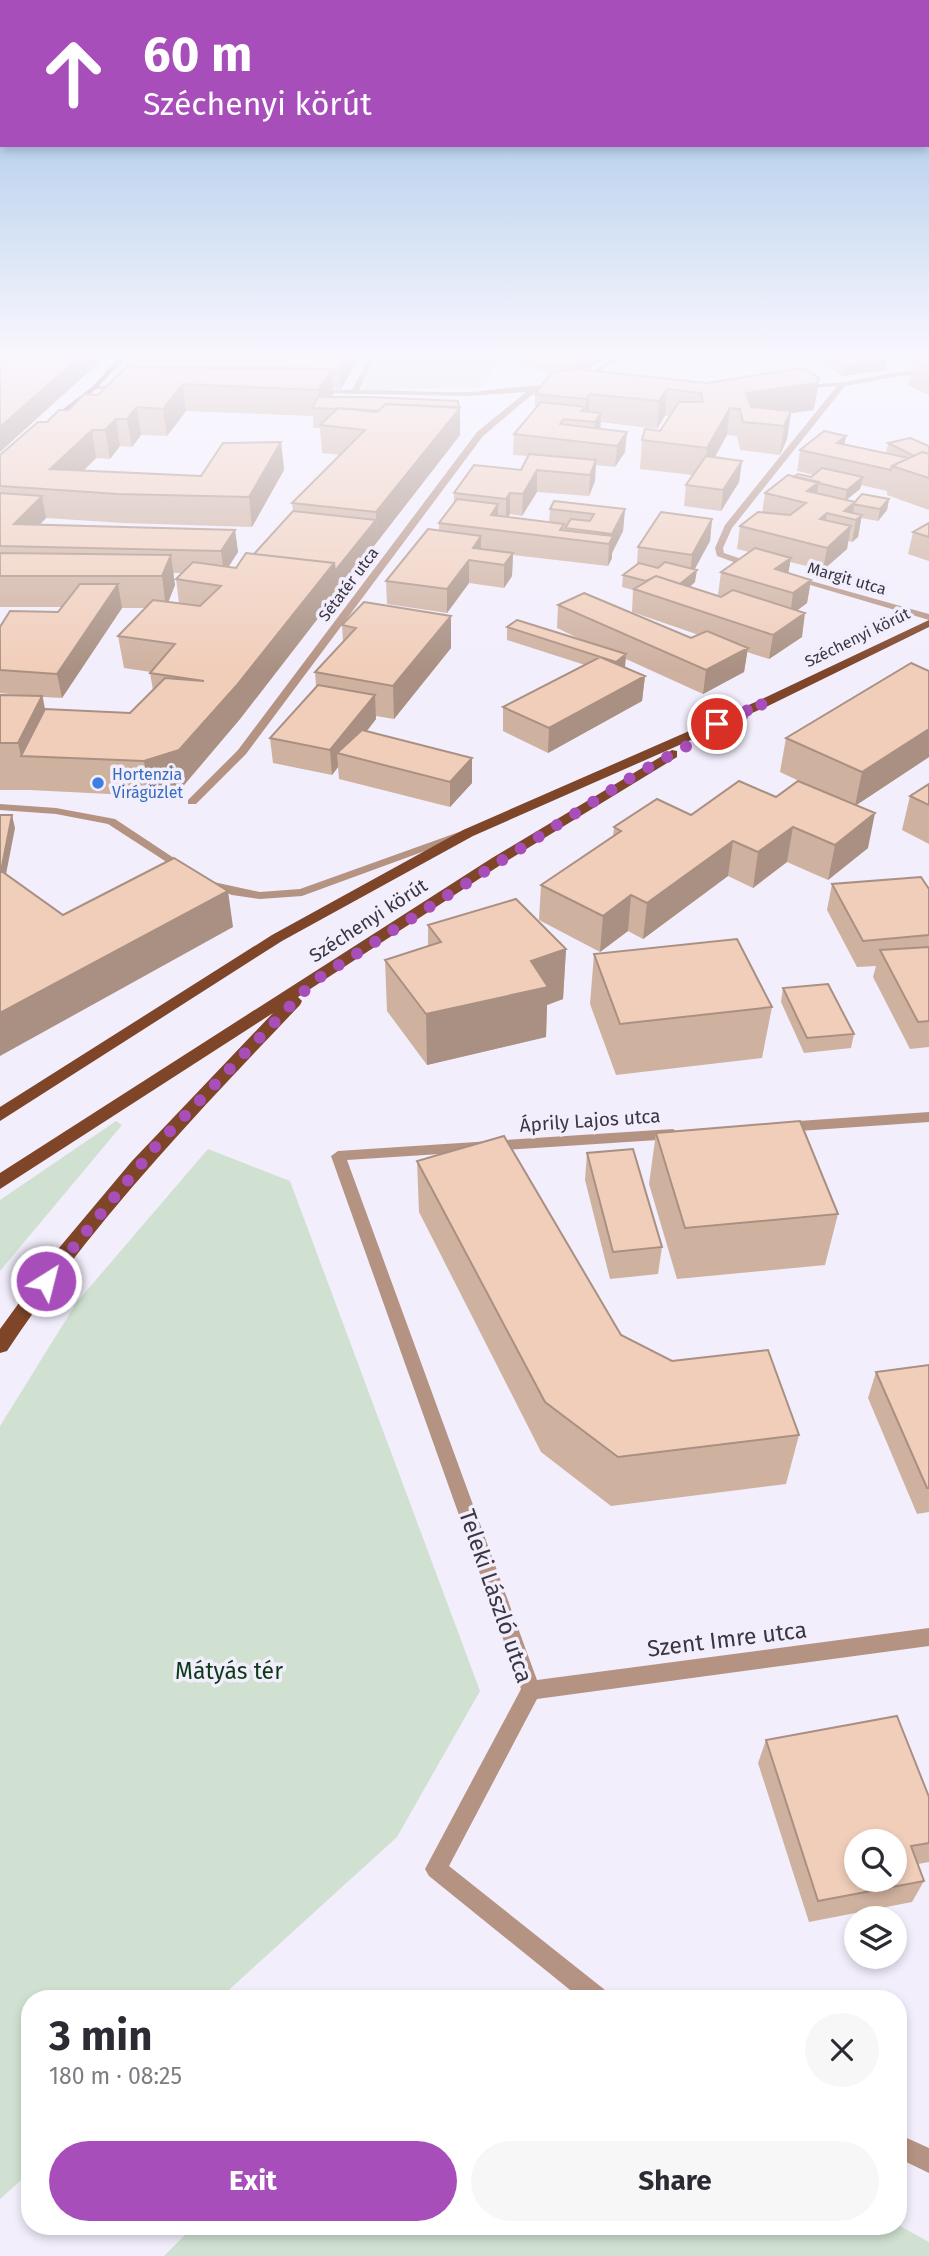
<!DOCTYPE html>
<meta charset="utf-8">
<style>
body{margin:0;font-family:"Fira Sans",sans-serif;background:#f7f7f7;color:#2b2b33;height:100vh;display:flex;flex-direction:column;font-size:26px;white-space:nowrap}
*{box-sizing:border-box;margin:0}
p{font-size:23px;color:#7c7c81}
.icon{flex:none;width:38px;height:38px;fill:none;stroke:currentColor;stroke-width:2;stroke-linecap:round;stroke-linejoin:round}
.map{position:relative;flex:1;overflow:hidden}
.side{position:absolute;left:21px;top:1990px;width:886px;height:245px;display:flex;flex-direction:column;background:#fff;border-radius:28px;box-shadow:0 4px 10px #0003}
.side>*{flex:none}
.banner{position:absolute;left:0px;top:0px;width:929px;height:147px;box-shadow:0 4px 10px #0003;background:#a84eba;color:#fff;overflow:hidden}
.tools{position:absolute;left:844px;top:1829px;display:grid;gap:14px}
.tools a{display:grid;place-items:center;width:63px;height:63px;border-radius:50%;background:#fff;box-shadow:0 4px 10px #0003;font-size:35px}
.pin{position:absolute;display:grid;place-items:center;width:60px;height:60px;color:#fff;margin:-30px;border:4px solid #fff;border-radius:50%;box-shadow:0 2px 7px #0007}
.me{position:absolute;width:77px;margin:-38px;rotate:36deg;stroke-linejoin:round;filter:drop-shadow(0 0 5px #0008)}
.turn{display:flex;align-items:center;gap:24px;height:147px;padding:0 28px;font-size:32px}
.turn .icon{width:91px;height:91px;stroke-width:2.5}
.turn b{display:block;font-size:49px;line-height:60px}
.round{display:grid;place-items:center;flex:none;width:74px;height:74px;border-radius:37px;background:#f7f7f7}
.head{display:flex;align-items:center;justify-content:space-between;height:119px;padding:0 28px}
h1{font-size:42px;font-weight:700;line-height:52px}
.primary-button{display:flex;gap:14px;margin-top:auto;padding:14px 28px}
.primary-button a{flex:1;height:80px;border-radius:42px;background:#a84eba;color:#fff;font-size:28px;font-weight:700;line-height:80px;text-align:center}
.primary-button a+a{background:#f7f7f7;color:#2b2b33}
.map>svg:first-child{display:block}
</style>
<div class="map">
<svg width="929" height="2256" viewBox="0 0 929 2256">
<rect width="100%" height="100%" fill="#f2eefc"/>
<path fill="#d0e1d1" d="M 380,354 L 500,354 L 483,387 L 361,390 Z
M 116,1121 L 122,1125 L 0,1271 L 0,1200 Z
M 208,1149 L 290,1181 L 480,1691 L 397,1837 L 220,1998 L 30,1998 L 30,2172 L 0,2199 L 0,1426 L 77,1302 Z
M 898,2225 L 929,2242 L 929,2256 L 164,2256 L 194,2226 Z"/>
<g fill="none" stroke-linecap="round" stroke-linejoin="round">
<path fill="#b59383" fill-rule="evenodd" d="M 371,354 L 377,354 L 359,390 C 395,390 432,393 469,392 C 490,391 546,381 561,388 L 535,392 L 483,436 L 246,754 L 196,804 L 188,804 L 188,800 L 238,750 L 477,432 L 526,392 L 469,396 L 316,393 L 313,391 L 316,389 L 352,390 Z
M 618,354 L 626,354 L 583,382 L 578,381 Z
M 929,367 L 929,371 L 845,386 L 732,528 L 723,548 L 724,553 L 756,564 L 756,568 L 750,568 L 717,556 L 715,548 L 725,525 L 837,386 L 799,389 L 797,386 L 843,382 Z
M 94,386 L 124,386 L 127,388 L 124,390 L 92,389 Z
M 790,575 L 929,614 L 929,620 L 790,579 Z
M 0,804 L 56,808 L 115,819 L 192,870 L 186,873 L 182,872 L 108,824 L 56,814 L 0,810 Z
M 459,832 L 463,833 L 463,837 L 302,896 L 260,899 L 232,895 L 203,884 L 209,881 L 260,892 L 300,889 Z
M 929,1112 L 929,1122 L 784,1132 L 777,1127 L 784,1122 Z
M 673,1129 L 680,1134 L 673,1139 L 347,1160 L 537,1680 L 929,1628 L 929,1646 L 537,1699 L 449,1866 L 605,1990 L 608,1998 L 580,1998 L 429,1876 L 425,1869 L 521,1689 L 331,1156 L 338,1151 Z
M 898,2134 L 929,2148 L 929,2173 L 898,2158 Z"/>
<path fill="#95664f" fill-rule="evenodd" d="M 122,354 L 129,354 L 96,389 L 56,423 L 50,423 L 50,419 L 92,387 Z"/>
<path fill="#7e4529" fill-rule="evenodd" d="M 929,620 L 929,627 L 768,706 L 473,836 L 282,941 L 0,1121 L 0,1107 L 272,935 L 463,830 L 760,700 Z
M 672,750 L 677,751 L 677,757 L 502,864 L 298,997 L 302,1001 L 300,1005 C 195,1115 91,1224 7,1351 L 0,1353 L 0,1329 L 59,1248 L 132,1161 L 273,1013 L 0,1189 L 0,1173 L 492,858 Z"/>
</g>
<path fill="#cfb1a0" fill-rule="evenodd" d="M 0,354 L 106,354 L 97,364 L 0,452 Z
M 136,354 L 361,354 L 341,389 L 333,388 L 333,397 L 460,435 L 240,719 L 184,785 L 150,796 L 29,790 L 0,790 L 0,695 L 28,696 L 0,693 L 0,627 L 58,612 L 62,607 L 0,607 L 0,455 L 47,422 L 98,395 L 128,367 L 127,366 ZM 186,411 L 313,416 L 313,428 L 320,428 L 322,453 L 340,455 L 292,503 L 293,511 L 254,554 L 236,568 L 228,567 L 238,552 L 235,530 L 39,525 L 46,518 L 123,523 L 252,527 L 284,470 L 281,442 L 201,476 L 83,471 L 96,458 L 110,459 L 120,446 L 132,447 L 141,435 L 167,436 ZM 173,573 L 181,573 L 176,579 L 179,603 L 168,602 L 175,585 ZM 122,608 L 146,608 L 118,636 L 124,668 L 151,672 L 150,673 L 153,690 L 130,713 L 45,709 L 43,697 L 62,698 Z
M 519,354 L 614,354 L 608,358 L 603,357 L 603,361 L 586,370 L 706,383 L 819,378 L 815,404 L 813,410 L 791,413 L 787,439 L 780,455 L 740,450 L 737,436 L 727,435 L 715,457 L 742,461 L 739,482 L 721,511 L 684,506 L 686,485 L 693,475 L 640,469 L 642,440 L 660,431 L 670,416 L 665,416 L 657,429 L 601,422 L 600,429 L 625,452 L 615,467 L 596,465 L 595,481 L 589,496 L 537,492 L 522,516 L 510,514 L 508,517 L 549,522 L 550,509 L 625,509 L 623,531 L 612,553 L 612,558 L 608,566 L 513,555 L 512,576 L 504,588 L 469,583 L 447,613 L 387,604 L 386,581 L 439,531 L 439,523 L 454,503 L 454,493 L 521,470 L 528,456 L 513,455 L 514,434 L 535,409 L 535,394 L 555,372 L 519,366 Z
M 823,354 L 877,354 L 887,360 L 885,370 L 843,376 L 822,364 Z
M 929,356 L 929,395 L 908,385 L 913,359 Z
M 846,436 L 844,445 L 886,453 L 888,443 L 929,446 L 929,510 L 887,495 L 887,491 L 861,485 L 860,489 L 846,500 L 855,502 L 889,499 L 887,510 L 878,521 L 861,518 L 858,537 L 852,542 L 848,541 L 847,549 L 823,570 L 790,562 L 788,573 L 811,580 L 807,603 L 797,610 L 802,637 L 769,659 L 747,652 L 744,672 L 703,694 L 626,659 L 624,668 L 645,676 L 642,701 L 548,753 L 503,731 L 503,707 L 585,665 L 507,640 L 507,627 L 588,643 L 557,628 L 558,605 L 691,638 L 699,635 L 632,612 L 633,590 L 622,587 L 623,575 L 637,564 L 638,547 L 712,519 L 710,541 L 694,570 L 695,582 L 690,587 L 721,597 L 722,596 L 718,595 L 721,572 L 749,552 L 737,549 L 740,526 L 762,513 L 765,493 L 794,477 L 811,477 L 814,475 L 797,471 L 800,450 Z
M 929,523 L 929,561 L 908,554 L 913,532 Z
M 451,616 L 451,648 L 394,719 L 376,716 L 376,719 L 367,731 L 472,758 L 472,783 L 450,807 L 339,779 L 338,767 L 332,775 L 273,763 L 270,738 L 316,686 L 315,672 L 343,642 L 342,625 Z
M 929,671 L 929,757 L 856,805 L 868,848 L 828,880 L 787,862 L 753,888 L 728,876 L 643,939 L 628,931 L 600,952 L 539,920 L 541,885 L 613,837 L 614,827 L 691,815 L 776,797 L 818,790 L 780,772 L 786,738 Z
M 929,784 L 929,844 L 902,830 L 910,796 Z
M 832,884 L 929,889 L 929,1047 L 910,1049 L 873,977 L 876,966 L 857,967 L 827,910 Z
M 428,925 L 566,949 L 563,999 L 547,1005 L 546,1037 L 427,1065 L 387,1011 L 385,960 L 428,946 Z
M 594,954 L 772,1007 L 762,1058 L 616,1075 L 590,1004 Z
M 783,988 L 854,1034 L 851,1048 L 804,1053 L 781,1002 Z
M 656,1133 L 838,1214 L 825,1265 L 677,1279 L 649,1184 Z
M 587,1153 L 662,1247 L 658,1274 L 610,1279 L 585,1180 Z
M 417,1161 L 621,1335 L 799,1435 L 786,1484 L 611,1506 L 541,1452 L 419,1212 Z
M 929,1365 L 929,1512 L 917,1514 L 868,1398 L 876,1372 Z
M 766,1740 L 929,1797 L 929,1862 L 918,1864 L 924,1881 L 912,1902 L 809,1922 L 758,1763 Z"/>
<path fill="#a99082" d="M 83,354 L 96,354 L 97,364 L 0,452 L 0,427 Z
M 96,354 L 106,354 L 97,364 Z
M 349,354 L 361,354 L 341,389 L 340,369 Z
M 580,354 L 604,354 L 603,361 L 576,375 L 577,356 Z
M 887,360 L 885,370 L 843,376 L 845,366 Z
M 332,370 L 333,396 L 325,408 L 319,408 L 318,390 Z
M 819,378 L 815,404 L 813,410 L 791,413 L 787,439 L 780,455 L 784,426 L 743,420 L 746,393 Z
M 183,384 L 186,411 L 167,436 L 163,409 Z
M 667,389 L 665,416 L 657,429 L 659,401 Z
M 590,394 L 588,421 L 584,421 L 586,399 Z
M 137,407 L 141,435 L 132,447 L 127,419 Z
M 460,408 L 460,435 L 377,542 L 376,512 Z
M 730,408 L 727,435 L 704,476 L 707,448 Z
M 601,413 L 600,434 L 593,443 L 595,422 Z
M 116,419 L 120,446 L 110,459 L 105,430 Z
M 92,430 L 96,458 L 64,490 L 50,469 Z
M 627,432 L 625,452 L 615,467 L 617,446 Z
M 846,436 L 842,456 L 837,443 Z
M 281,442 L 284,470 L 252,527 L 249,497 Z
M 596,460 L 595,481 L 589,496 L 590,475 Z
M 742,461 L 739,482 L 721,511 L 723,490 Z
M 537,470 L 537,492 L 522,516 L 523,494 Z
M 863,477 L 860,489 L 845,501 L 847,490 Z
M 819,482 L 815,504 L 807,491 Z
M 510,493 L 510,514 L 506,520 L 506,499 Z
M 42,496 L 46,518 L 19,546 L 14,524 Z
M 889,499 L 887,510 L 878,521 L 880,509 Z
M 855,502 L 852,519 L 844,511 Z
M 498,504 L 498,526 L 491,515 Z
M 625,509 L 623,531 L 612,553 L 612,558 L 608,566 L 609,544 L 612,539 L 612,534 Z
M 827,513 L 823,535 L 820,519 Z
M 862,515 L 858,537 L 852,542 L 856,520 Z
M 712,519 L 710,541 L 692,574 L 697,570 L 695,582 L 673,601 L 674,589 L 690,575 L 692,555 Z
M 376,520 L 377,542 L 240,719 L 184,785 L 150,796 L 144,761 Z
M 851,526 L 847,549 L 823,570 L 827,548 Z
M 235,530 L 238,552 L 224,574 L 221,551 Z
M 481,536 L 481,559 L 473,548 Z
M 513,553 L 512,576 L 504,588 L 504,565 Z
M 171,555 L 175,585 L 166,608 L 162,576 Z
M 791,558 L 787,580 L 775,569 Z
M 469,560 L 469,583 L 447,613 L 447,589 Z
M 811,580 L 807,603 L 790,616 L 793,593 Z
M 118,584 L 122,608 L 62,698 L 57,674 Z
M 805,613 L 802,637 L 769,659 L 773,635 Z
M 451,616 L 451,648 L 394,719 L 393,686 Z
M 748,648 L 744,672 L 703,694 L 706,670 Z
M 626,654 L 625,667 L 615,674 L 616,662 Z
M 645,676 L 642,701 L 548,753 L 549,728 Z
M 375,695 L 376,719 L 347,756 L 337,753 L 338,767 L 332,775 L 330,750 Z
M 42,696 L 52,742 L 21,756 L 18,743 Z
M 929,729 L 929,757 L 855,806 L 862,772 Z
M 472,758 L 472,783 L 450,807 L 450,782 Z
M 875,813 L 868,848 L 828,880 L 835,845 Z
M 12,815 L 15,828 L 1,900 L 0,874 Z
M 793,827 L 787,862 L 753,888 L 758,852 Z
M 733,841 L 728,876 L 643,939 L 647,903 Z
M 228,891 L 233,927 L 0,1056 L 0,1013 Z
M 631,895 L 628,931 L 600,952 L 603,916 Z
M 566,949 L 563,999 L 547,1005 L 546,1037 L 427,1065 L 426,1014 L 531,961 Z"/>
<path fill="#f1ceba" stroke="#a99082" stroke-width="2" fill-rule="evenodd" d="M 46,354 L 83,354 L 0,427 L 0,357 L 44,356 Z
M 136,354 L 349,354 L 340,369 L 127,366 Z
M 825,354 L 877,354 L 887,360 L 845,366 Z
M 929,356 L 929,366 L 913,359 Z
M 126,367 L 332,370 L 318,390 L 183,384 L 163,409 L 137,407 L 127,419 L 116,419 L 105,430 L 92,430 L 50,469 L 201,476 L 223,443 L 281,442 L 249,497 L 118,494 L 0,486 L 0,455 L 38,422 L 47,422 L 59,410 L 69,410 L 84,394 L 98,395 Z
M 803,368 L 819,378 L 817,383 L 746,393 L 751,407 L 791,411 L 784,426 L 743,422 L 740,409 L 730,408 L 707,448 L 642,440 L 645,429 L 660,431 L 679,402 L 703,402 L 701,393 L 667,389 L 659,401 L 590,394 L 586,399 L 535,394 L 552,372 L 577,369 L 706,383 Z
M 318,397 L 369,397 L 458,401 L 459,407 L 386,404 L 378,411 L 338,408 L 337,409 L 312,408 Z
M 541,402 L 585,407 L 581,411 L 601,413 L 595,422 L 564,419 L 560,424 L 627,432 L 617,446 L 514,434 Z
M 386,404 L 460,408 L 376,512 L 292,503 L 365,430 L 320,425 L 338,408 L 377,412 Z
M 824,431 L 846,436 L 837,443 L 909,458 L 892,466 L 891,470 L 800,450 Z
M 910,438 L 929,446 L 929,454 L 922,452 L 914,456 L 888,443 Z
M 922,452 L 929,454 L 929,478 L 892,466 Z
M 529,454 L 596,460 L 590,475 L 537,470 L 523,494 L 510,493 L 506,499 L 454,493 L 474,465 L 521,470 Z
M 706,456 L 742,461 L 723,490 L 686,485 Z
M 822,468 L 863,477 L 847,490 L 794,477 L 798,474 L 811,477 Z
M 788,475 L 819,482 L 807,491 L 855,502 L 844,511 L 862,515 L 856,520 L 827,513 L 820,519 L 851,526 L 827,548 L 740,526 L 758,512 L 790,515 L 806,503 L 765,493 Z
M 0,493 L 42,496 L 14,524 L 235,530 L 221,551 L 0,546 Z
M 862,494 L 889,499 L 880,509 L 853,504 Z
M 457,499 L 498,504 L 491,515 L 564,524 L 560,530 L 613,536 L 609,544 L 439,523 Z
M 554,501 L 625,509 L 612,534 L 565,528 L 571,519 L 590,521 L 594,514 L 550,509 Z
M 293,511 L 376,520 L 335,571 L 334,563 L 254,554 Z
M 661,512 L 712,519 L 692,555 L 638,547 Z
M 929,523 L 929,537 L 913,532 Z
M 428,529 L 481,536 L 473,548 L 513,553 L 504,565 L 469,560 L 447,589 L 386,581 Z
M 755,548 L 791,558 L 775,569 L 811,580 L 793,593 L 721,572 Z
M 0,553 L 171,555 L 162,576 L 0,576 Z
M 246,553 L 334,563 L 237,685 L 179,750 L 144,761 L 21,756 L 45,709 L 130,713 L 165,678 L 204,681 L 150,673 L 175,644 L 118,636 L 153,600 L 200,606 L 221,586 L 176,579 L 193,562 L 236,568 Z
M 665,562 L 697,570 L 680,584 L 656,576 L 646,581 L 623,575 L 639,563 L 658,568 Z
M 656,576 L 721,597 L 733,590 L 805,613 L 773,635 L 634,589 Z
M 80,584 L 118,584 L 57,674 L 0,670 L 0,627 L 10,611 L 58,612 Z
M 584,593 L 691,638 L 707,631 L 748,648 L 706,670 L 558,605 Z
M 364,602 L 451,616 L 393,686 L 315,672 L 356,628 L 342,625 Z
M 517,620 L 626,654 L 616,662 L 507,627 Z
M 600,657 L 645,676 L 549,728 L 503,707 Z
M 911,663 L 929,671 L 929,729 L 862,772 L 786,738 Z
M 318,685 L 375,695 L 330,750 L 270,738 Z
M 0,695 L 42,696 L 18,743 L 0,743 Z
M 362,730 L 472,758 L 450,782 L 337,753 Z
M 739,781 L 776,797 L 798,781 L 875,813 L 835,845 L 793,827 L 758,852 L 733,841 L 647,903 L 631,895 L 603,916 L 541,885 L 621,831 L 614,827 L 657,799 L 691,815 Z
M 929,784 L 929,805 L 910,796 Z
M 0,815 L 12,815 L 1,871 L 0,870 Z
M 174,858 L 228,891 L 0,1013 L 0,870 L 63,915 Z
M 921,877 L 929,889 L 929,935 L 863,941 L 832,884 Z
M 516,899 L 566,949 L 531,961 L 548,987 L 426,1014 L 385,960 L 441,942 L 428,925 Z
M 737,939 L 772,1007 L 620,1024 L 594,954 Z
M 929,947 L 929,1021 L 918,1022 L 880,950 Z
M 828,984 L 854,1034 L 807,1038 L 783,988 Z
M 800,1121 L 838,1214 L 685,1228 L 656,1133 Z
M 504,1136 L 621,1335 L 672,1361 L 768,1350 L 799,1435 L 618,1457 L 545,1402 L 417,1161 Z
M 633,1149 L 662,1247 L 613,1252 L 587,1153 Z
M 929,1365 L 929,1488 L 927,1488 L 876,1372 Z
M 897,1716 L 929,1797 L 929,1843 L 911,1846 L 924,1881 L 818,1901 L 766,1740 ZM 856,1841 L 894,1841 L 894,1880 L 856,1880 Z"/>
<linearGradient id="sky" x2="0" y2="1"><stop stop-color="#93bae4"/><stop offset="0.53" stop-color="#f9f7fe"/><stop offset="1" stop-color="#f9f7fe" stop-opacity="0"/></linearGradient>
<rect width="929" height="670" fill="url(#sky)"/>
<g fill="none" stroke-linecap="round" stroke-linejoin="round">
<path stroke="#a84eba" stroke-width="12" stroke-dasharray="0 21.6" d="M 46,1281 L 156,1146 L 314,981 L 635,775 L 764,703 L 717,724"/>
</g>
<circle fill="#3f7fe0" stroke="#f2eefc" stroke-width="2.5" cx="98" cy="783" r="7"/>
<g text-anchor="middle" stroke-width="7" stroke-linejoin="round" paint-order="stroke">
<g font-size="16" fill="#3a3643" stroke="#f2eefc">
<text transform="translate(847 578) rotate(16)" y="6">Margit utca</text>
<text transform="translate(348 584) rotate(-53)" y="6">Sétatér utca</text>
<text transform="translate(857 637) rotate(-26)" y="6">Széchenyi körút</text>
</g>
<g font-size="16" fill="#366cbe" stroke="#f2eefc" text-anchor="start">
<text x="112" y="780">Hortenzia<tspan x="112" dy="18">Virágüzlet</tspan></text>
</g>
<g font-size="19" fill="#3a3643" stroke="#f2eefc">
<text transform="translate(368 920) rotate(-33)" y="7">Széchenyi körút</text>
<text transform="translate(590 1120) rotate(-4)" y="7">Áprily Lajos utca</text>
</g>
<g font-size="23" fill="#3a3643" stroke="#f2eefc">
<text transform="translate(496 1596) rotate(71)" y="8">Teleki László utca</text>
<text transform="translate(727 1639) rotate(-7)" y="8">Szent Imre utca</text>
</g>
<g font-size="23" fill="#0e3919" stroke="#f2eefc">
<text x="229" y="1679">Mátyás tér</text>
</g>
</g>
</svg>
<div class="tools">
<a><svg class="icon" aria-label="search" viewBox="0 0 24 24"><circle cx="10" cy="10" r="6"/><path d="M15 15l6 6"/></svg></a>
<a><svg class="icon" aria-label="layers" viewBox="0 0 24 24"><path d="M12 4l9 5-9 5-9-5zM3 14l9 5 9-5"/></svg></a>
</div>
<div class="pin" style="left:717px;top:724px;background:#d93025"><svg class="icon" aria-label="arrive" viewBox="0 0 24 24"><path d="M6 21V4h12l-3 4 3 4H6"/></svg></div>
<svg class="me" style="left:46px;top:1281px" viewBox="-20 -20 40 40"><circle r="17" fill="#a84eba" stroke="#fff" stroke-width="3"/><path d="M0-11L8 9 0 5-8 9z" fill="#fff"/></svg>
<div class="banner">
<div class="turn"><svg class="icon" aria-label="ahead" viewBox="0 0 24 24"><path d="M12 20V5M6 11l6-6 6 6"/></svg><div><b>60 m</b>Széchenyi körút</div></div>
</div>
<section class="side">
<div class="head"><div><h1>3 min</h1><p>180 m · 08:25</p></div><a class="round"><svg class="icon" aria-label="close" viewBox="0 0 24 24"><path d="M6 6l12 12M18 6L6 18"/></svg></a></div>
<div class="primary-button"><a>Exit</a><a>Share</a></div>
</section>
</div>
